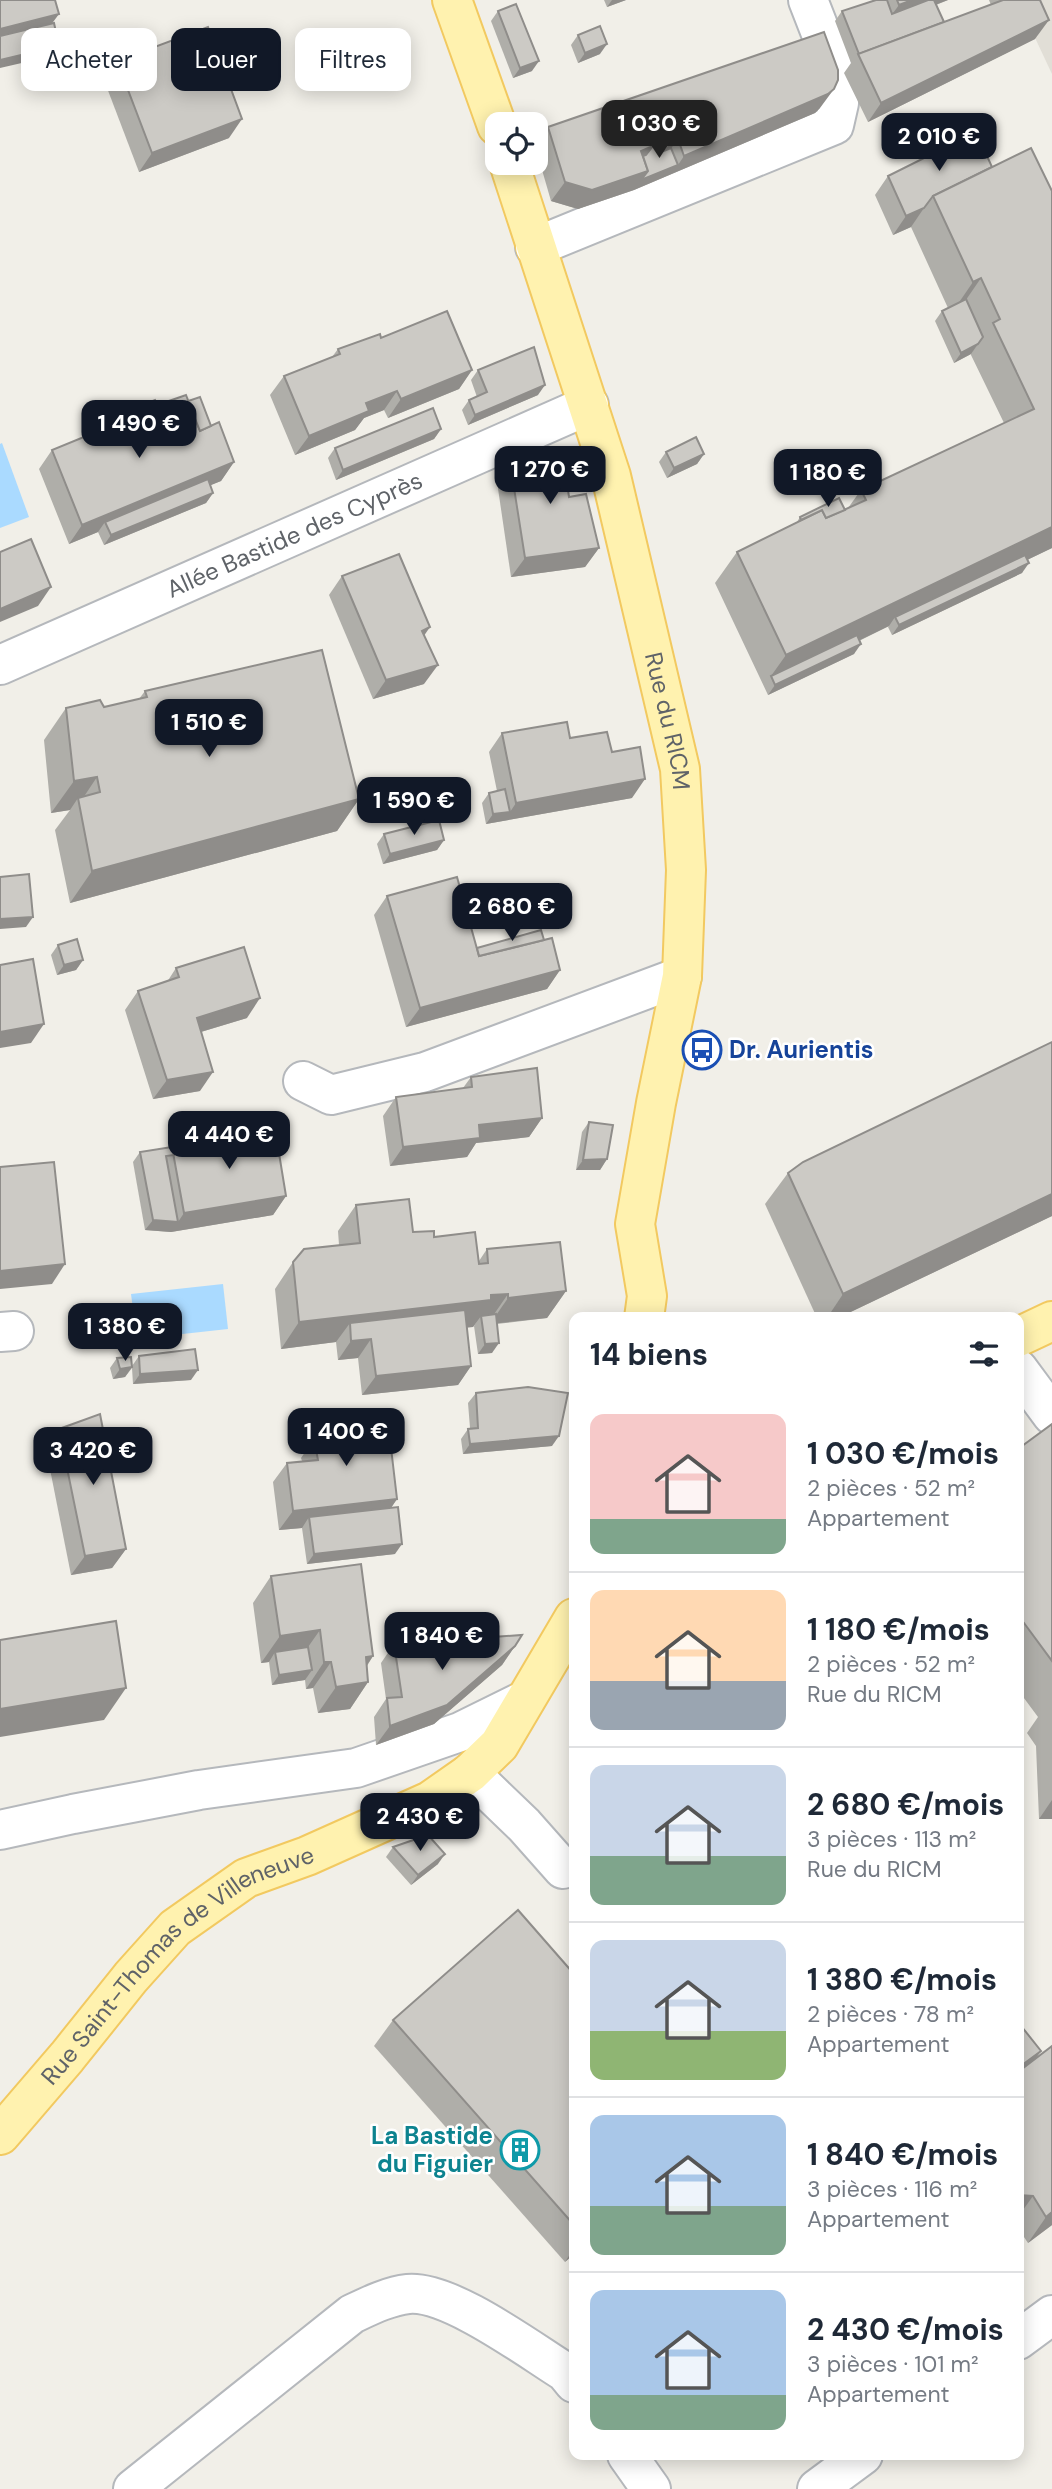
<!DOCTYPE html>
<html lang="fr">
<meta charset="utf-8">
<style>
body{margin:0;font-family:"DM Sans",sans-serif;background:#f6f6f7;color:#1f2937;height:100vh;display:flex;flex-direction:column;font-size:26px;white-space:nowrap}
*{box-sizing:border-box;margin:0}
p{font-size:23px;color:#747a83}
.icon{flex:none;width:38px;height:38px;fill:none;stroke:currentColor;stroke-width:2;stroke-linecap:round;stroke-linejoin:round}
.map{position:relative;flex:1;overflow:hidden}
.drawer{position:absolute;left:569px;top:1312px;width:455px;height:1148px;display:flex;flex-direction:column;background:#fff;border-radius:14px;box-shadow:0 4px 18px #0003}
.drawer>*{flex:none}
.top-card{position:absolute;left:21px;top:28px;width:443px;height:63px;display:flex;gap:14px}
.tools{position:absolute;left:485px;top:112px;display:grid;gap:14px}
.tools a{display:grid;place-items:center;width:63px;height:63px;border-radius:14px;background:#fff;box-shadow:0 4px 18px #0003;font-size:35px}
.price{position:absolute;translate:-50% -60px;padding:0 16px;border-radius:14px;background:#111827;color:#fff;font-size:23px;line-height:46px;filter:drop-shadow(0 2px 4px #0008)}
.price::after{content:'';position:absolute;left:50%;top:42px;width:21px;height:16px;margin-left:-10px;background:inherit;clip-path:polygon(0 0,100% 0,50% 100%)}
.price.current{background:#222;color:#fff}
ul{padding:0;list-style:none}
li{display:flex;align-items:center;gap:21px;height:175px;padding:0 21px}
li+li{border-top:2px solid #e0e1e3}
li span{display:grid;place-items:center;flex:none;width:196px;height:140px;border-radius:14px;color:#555}
li>.icon{margin-inline-start:auto}
span .icon{width:84px;height:84px;fill:#fffc;stroke-width:1}
li b{font-size:30px}
h2{display:flex;justify-content:space-between;align-items:center;height:84px;padding:0 21px;font-size:30px}
.tag{padding:0 24px;border-radius:14px;background:#fff;box-shadow:0 4px 18px #0003;font-size:24px;line-height:63px}
.tag.current{background:#111827;color:#fff}
.map>svg:first-child{display:block}
.education{fill:#e1ded6}
.water{fill:#aadaff}
.lines{fill:none;stroke-linecap:round;stroke-linejoin:round}
.minor-casing{stroke:#b5b8bc;stroke-width:42}
.major-casing{stroke:#f2c960;stroke-width:42}
.minor{stroke:#fff;stroke-width:38}
.major{stroke:#fff2af;stroke-width:38}
.wall{fill:#afaea9}
.shaded-wall{fill:#8f8d8a}
.building{fill:#cccac5;stroke:#8f8d8a;stroke-width:2}
.labels{text-anchor:middle;stroke-width:5;stroke-linejoin:round;paint-order:stroke}
.street-label{font-size:24px;fill:#5f6368;stroke:#fff}
.transit-label{font-size:24px;font-weight:bold;fill:#164399;stroke:#fff;text-anchor:start}
.culture-label{font-size:24px;font-weight:bold;fill:#0d838f;stroke:#fff;text-anchor:end}
</style>
<div class="map">
<svg width="1052" height="2489" viewBox="0 0 1052 2489">
<rect width="100%" height="100%" fill="#f1efe8"/>
<path class="education" d="M1041,0H1052V74L1021,8Z"/>
<g class="water">
<path d="M2,443L29,517L0,528V444Z"/>
<path d="M223,1284L228,1329L137,1339L131,1294Z"/>
</g>
<g class="lines">
<defs>
<g id="minor">
<path d="M535,247L834,125L839,103L831,59L808,0"/>
<path id="s1" d="M0,665L589,405"/>
<path d="M303,1081L331,1095L425,1072L682,976"/>
<path d="M0,1332L14,1331"/>
<path d="M1018,1369L1052,1415"/>
<path d="M470,1773L524,1825L563,1869"/>
<path d="M0,1830L73,1814L199,1790L356,1768L460,1732L525,1700"/>
<path d="M1018,2340L1052,2315"/>
<path d="M627,2455L651,2489"/>
<path d="M133,2489L352,2314C369,2306 389,2296 408,2294C449,2290 528,2349 565,2372L574,2383"/>
<path d="M817,2489L863,2455"/>
</g>
<g id="major">
<path d="M452,0L497,126"/>
<path id="s2" d="M509,163L611,476L680,769L686,870L682,976L656,1103L635,1224L647,1296L644,1318"/>
<path d="M1018,1337L1052,1321"/>
<path id="s3" d="M0,2135L67,2057L131,1977L175,1928L246,1878L307,1856L430,1801L470,1773L499,1745L574,1618"/>
</g>
</defs>
<use href="#minor" class="minor-casing"/>
<use href="#major" class="major-casing"/>
<use href="#minor" class="minor"/>
<use href="#major" class="major"/>
</g>
<g class="wall">
<path d="M604,0H626L607,7Z"/>
<path d="M876,0H948L936,5L944,22L991,5L989,0H1041L1040,1L1035,39L868,122L844,73L851,63L835,21L842,11Z"/>
<path d="M498,11L532,71L513,78L491,21Z"/>
<path d="M578,35L600,54L578,63L571,45Z"/>
<path d="M117,61L229,138L139,172L104,80Z"/>
<path d="M820,108L815,113L634,190L578,209L551,201L536,149V145L548,127Z"/>
<path d="M992,167L1052,191V548L1027,560L1022,573L892,635L888,627L889,626L859,641L854,654L768,695L715,583L737,552L797,522L800,517L848,508L861,490L1004,423L971,355V354L954,363L935,321L942,311L948,308L911,227L893,235L875,195L888,176Z"/>
<path d="M381,338L472,370L459,389L388,418L384,410L364,418L355,430L295,455L270,395L284,376L332,357L338,349Z"/>
<path d="M478,370L538,395L468,425L462,410L469,400L477,397L471,380Z"/>
<path d="M188,401L211,426L234,462L221,481L210,485L213,493L206,503L104,545L98,532L69,544L39,469L52,450L101,430L107,419L159,411L166,402Z"/>
<path d="M441,429L434,439L336,480L328,458L335,448Z"/>
<path d="M666,452L704,454L697,464L667,478L659,462Z"/>
<path d="M509,456L569,497L599,548L585,567L511,577L496,475Z"/>
<path d="M342,576L424,636V684L373,699L329,595Z"/>
<path d="M145,691L359,799L337,831L70,903L55,830L70,810L51,813L44,740L66,708L104,707L139,699Z"/>
<path d="M502,733L570,738L612,752L632,798L486,824L482,803L489,793L497,791L489,752Z"/>
<path d="M384,834L444,840L437,850L383,864L377,844Z"/>
<path d="M387,896L477,948L544,940L560,970L547,989L406,1027L374,915Z"/>
<path d="M58,945L83,960L76,970L57,975L51,955Z"/>
<path d="M176,968L247,1018L201,1032L200,1091L153,1099L125,1010L138,991L167,982Z"/>
<path d="M471,1077L542,1118L529,1137L476,1143L467,1157L390,1166L383,1116L396,1097L463,1088Z"/>
<path d="M589,1122L607,1159L600,1170H576L582,1132Z"/>
<path d="M275,1129L286,1196L273,1215L171,1232L145,1230L133,1162L140,1152Z"/>
<path d="M788,1173L1052,1216L838,1318H817L765,1204Z"/>
<path d="M356,1205L413,1232L434,1237L479,1261L487,1249L566,1291L547,1318L497,1324L492,1353L478,1354L474,1326L477,1321L473,1327H467L471,1366L458,1385L362,1395L358,1358L338,1360L336,1342L281,1349L275,1289L293,1262L339,1245L338,1231Z"/>
<path d="M139,1356L191,1380L133,1384L132,1368L125,1377L113,1379L110,1368L117,1358L132,1366Z"/>
<path d="M476,1393L552,1446L463,1454L461,1439L468,1429L470,1428L468,1403Z"/>
<path d="M326,1422L359,1425L397,1499L391,1508L395,1554L307,1564L302,1528L279,1530L273,1482L287,1463L302,1461L301,1458Z"/>
<path d="M1052,1424V1819H1039L1036,1746L1027,1733L1038,1717L1018,1690V1449Z"/>
<path d="M59,1429L126,1549L112,1568L71,1575L46,1449Z"/>
<path d="M271,1576L373,1656L367,1666L368,1682L350,1709L318,1713L313,1688L306,1689L305,1680L272,1685L269,1662L261,1663L253,1603Z"/>
<path d="M394,1644L515,1646L502,1665L434,1724L376,1745L374,1717L386,1699L381,1663Z"/>
<path d="M393,1847L438,1864L411,1885L386,1857Z"/>
<path d="M574,1974V2254L565,2262L374,2046L393,2020Z"/>
<path d="M1018,2022L1041,2051L1035,2059L1052,2225L1028,2243L1018,2228Z"/>
</g>
<g class="shaded-wall">
<path d="M612,0H626L607,7Z"/>
<path d="M912,0H948L885,24L899,5Z"/>
<path d="M59,14L45,33L0,44V29Z"/>
<path d="M1049,20L1035,39L868,122L881,103Z"/>
<path d="M607,44L600,54L578,63L585,53Z"/>
<path d="M59,46L52,56L0,68V60Z"/>
<path d="M539,61L532,71L513,78L520,68Z"/>
<path d="M834,89L820,108L815,113L634,190L578,209L551,201L565,182L648,171L678,165L684,156Z"/>
<path d="M242,119L229,138L139,172L152,153Z"/>
<path d="M666,131L653,150L637,166L643,146L649,137Z"/>
<path d="M678,139L664,158L657,161L671,142Z"/>
<path d="M924,208L911,227L893,235L906,216Z"/>
<path d="M981,278L959,310L951,314L973,282Z"/>
<path d="M978,344L971,354L954,363L961,353Z"/>
<path d="M472,370L459,389L388,418L401,399Z"/>
<path d="M545,385L538,395L468,425L475,415Z"/>
<path d="M397,391L384,410L364,418L355,430L295,455L309,436L366,403Z"/>
<path d="M441,429L434,439L336,480L343,470Z"/>
<path d="M704,454L697,464L667,478L674,468Z"/>
<path d="M234,462L221,481L107,528L105,522L98,532L69,544L82,525Z"/>
<path d="M213,493L206,503L104,545L111,535Z"/>
<path d="M1052,527V548L898,622L895,617L889,626L773,682L771,676L786,655Z"/>
<path d="M599,548L585,567L511,577L525,558Z"/>
<path d="M1029,563L1022,573L892,635L899,625Z"/>
<path d="M51,587L38,606L0,622V609Z"/>
<path d="M430,627L417,646L422,631Z"/>
<path d="M861,644L854,654L768,695L775,685Z"/>
<path d="M438,665L424,684L373,699L386,680Z"/>
<path d="M97,777L79,804L78,798L70,810L51,813L74,781Z"/>
<path d="M645,779L632,798L486,824L493,814L510,812L516,803Z"/>
<path d="M359,799L337,831L70,903L92,871Z"/>
<path d="M444,840L437,850L383,864L390,854Z"/>
<path d="M33,917L26,927L0,929V919Z"/>
<path d="M83,960L76,970L57,975L64,965Z"/>
<path d="M560,970L547,989L406,1027L420,1008Z"/>
<path d="M260,998L247,1018L184,1037L197,1018Z"/>
<path d="M44,1024L31,1043L0,1048V1032Z"/>
<path d="M213,1072L200,1091L153,1099L167,1080Z"/>
<path d="M542,1118L529,1137L476,1143L467,1157L390,1166L403,1147L479,1125Z"/>
<path d="M607,1159L600,1170H576L583,1160Z"/>
<path d="M1052,1194V1216L838,1318H827L843,1294Z"/>
<path d="M286,1196L273,1215L171,1232L145,1230L153,1220L178,1222L184,1213Z"/>
<path d="M65,1264L52,1284L0,1289V1271Z"/>
<path d="M566,1291L547,1318L490,1324L508,1298Z"/>
<path d="M508,1294L490,1320L481,1316L473,1327L351,1341L350,1323L336,1342L281,1349L299,1322L491,1295Z"/>
<path d="M371,1339L358,1358L338,1360L351,1341Z"/>
<path d="M499,1343L492,1353L478,1354L485,1344Z"/>
<path d="M471,1366L458,1385L362,1395L376,1376Z"/>
<path d="M132,1367L125,1377L113,1379L120,1369Z"/>
<path d="M198,1370L191,1380L133,1384L140,1374Z"/>
<path d="M559,1436L552,1446L463,1454L470,1444Z"/>
<path d="M397,1499L384,1518L309,1517L302,1528L279,1530L293,1511Z"/>
<path d="M402,1544L395,1554L307,1564L314,1554Z"/>
<path d="M126,1549L112,1568L71,1575L85,1556Z"/>
<path d="M320,1630L301,1657L275,1652L269,1662L261,1663L280,1636Z"/>
<path d="M515,1646L502,1665L434,1724L376,1745L390,1726Z"/>
<path d="M373,1656L355,1683L366,1657Z"/>
<path d="M324,1662H331L313,1688L306,1689Z"/>
<path d="M312,1670L305,1680L272,1685L279,1675Z"/>
<path d="M368,1682L350,1709L318,1713L336,1687Z"/>
<path d="M126,1688L104,1720L0,1737V1709Z"/>
<path d="M1052,1800V1819H1039Z"/>
<path d="M445,1854L438,1864L411,1885L418,1875Z"/>
<path d="M1041,2051L1018,2083V2068Z"/>
<path d="M1018,2195L1033,2196L1018,2217Z"/>
<path d="M1052,2212V2225L1028,2243L1046,2217Z"/>
<path d="M574,2248V2254L565,2262Z"/>
</g>
<g class="building">
<path d="M0,0H55L59,14L0,29Z"/>
<path d="M876,0H887L892,14L928,0H934L944,22L859,54L842,11Z"/>
<path d="M897,0H912L899,5Z"/>
<path d="M1003,0H1040L1049,20L881,103L858,54Z"/>
<path d="M516,4L539,61L520,68L498,11Z"/>
<path d="M54,23L59,46L0,60V36Z"/>
<path d="M600,26L607,44L585,53L578,35Z"/>
<path d="M208,27L242,119L152,153L117,61Z"/>
<path d="M824,32L838,70V80L834,89L828,94L684,156L678,139L671,142L666,131L649,137L653,146L641,151L648,171L592,190L565,182L548,127Z"/>
<path d="M976,132L992,167L933,196L924,208L906,216L888,176Z"/>
<path d="M660,140L664,151L671,148L678,165L641,180L648,171L643,156L646,155L653,146L651,143Z"/>
<path d="M1031,148L1052,191V527L786,655L737,552L822,510L826,518L866,500L861,490L1034,409L993,323L1000,319L981,278L973,282L933,196Z"/>
<path d="M966,299L983,337L978,344L961,353L942,311Z"/>
<path d="M447,311L472,370L401,399L397,391L366,403L369,411L309,436L284,376L340,354L338,349L380,334L381,338Z"/>
<path d="M534,347L545,385L475,415L469,400L487,392L478,370Z"/>
<path d="M186,395L200,431L219,422L234,462L82,525L52,450L118,423L121,427L167,408L166,402Z"/>
<path d="M200,397L211,426L200,431L188,401Z"/>
<path d="M155,400L159,411L121,427L118,423L111,426L107,419Z"/>
<path d="M433,408L441,429L343,470L335,448Z"/>
<path d="M696,437L704,454L674,468L666,452Z"/>
<path d="M562,448L569,497L586,494L599,548L525,558L509,456Z"/>
<path d="M208,479L213,493L111,535L105,522Z"/>
<path d="M839,498L845,510L826,518L822,510L801,520L800,517Z"/>
<path d="M31,539L51,587L0,609V552Z"/>
<path d="M399,554L430,627L422,631L438,665L386,680L342,576Z"/>
<path d="M1025,555L1029,563L899,625L895,617Z"/>
<path d="M857,635L861,644L775,685L771,676Z"/>
<path d="M322,650L359,799L92,871L78,798L100,792L97,777L74,781L66,708L100,700L104,707L147,697L145,691Z"/>
<path d="M567,722L570,738L607,732L612,752L640,747L645,779L516,803L502,733Z"/>
<path d="M505,789L510,812L493,814L489,793Z"/>
<path d="M439,820L444,840L390,854L384,834Z"/>
<path d="M29,874L33,917L0,919V877Z"/>
<path d="M457,877L479,956L552,938L560,970L420,1008L387,896Z"/>
<path d="M541,930L544,940L479,956L477,948Z"/>
<path d="M77,939L83,960L64,965L58,945Z"/>
<path d="M244,947L260,998L197,1018L213,1072L167,1080L138,991L179,977L176,968Z"/>
<path d="M33,959L44,1024L0,1032V965Z"/>
<path d="M1052,1042V1194L843,1294L788,1173L803,1162Z"/>
<path d="M537,1068L542,1118L479,1125L480,1138L403,1147L396,1097L472,1087L471,1077Z"/>
<path d="M589,1122L613,1125L607,1159L583,1160Z"/>
<path d="M275,1129L286,1196L184,1213L172,1147Z"/>
<path d="M191,1144L172,1147L174,1155L166,1156L178,1222L153,1220L140,1152Z"/>
<path d="M54,1162L65,1264L0,1271V1167Z"/>
<path d="M409,1199L413,1232L434,1231V1237L475,1232L479,1264L488,1263L487,1249L560,1242L566,1291L508,1298V1294L491,1295V1300L299,1322L293,1262L304,1249L360,1243L356,1205Z"/>
<path d="M465,1310L471,1366L376,1376L371,1339L351,1341L350,1323Z"/>
<path d="M496,1314L499,1343L485,1344L481,1316Z"/>
<path d="M195,1349L198,1370L140,1374L139,1356Z"/>
<path d="M131,1357L132,1367L120,1369L117,1358Z"/>
<path d="M528,1387L568,1393L559,1436L470,1444L468,1429L478,1428L476,1393Z"/>
<path d="M100,1414L126,1549L85,1556L59,1429Z"/>
<path d="M359,1418V1425L388,1422L397,1499L293,1511L287,1463L318,1460L314,1439L326,1438V1422Z"/>
<path d="M1052,1424V1661L1024,1623L1018,1627V1449Z"/>
<path d="M398,1507L402,1544L314,1554L309,1517Z"/>
<path d="M361,1564L373,1656L366,1657L368,1682L336,1687L331,1662H324L320,1630L280,1636L271,1576Z"/>
<path d="M116,1621L126,1688L0,1709V1640Z"/>
<path d="M522,1635L515,1646L447,1705L390,1726L387,1698L402,1697L394,1644Z"/>
<path d="M308,1647L312,1670L279,1675L275,1652Z"/>
<path d="M428,1835L445,1854L418,1875L393,1847Z"/>
<path d="M518,1910L574,1974V2225L393,2020Z"/>
<path d="M1018,2022L1041,2051L1018,2068Z"/>
<path d="M1052,2046V2212L1046,2217L1033,2196L1018,2195V2072Z"/>
</g>
<defs>
<symbol id="bus-ring" viewBox="-11 -11 22 22"><circle r="9.5" fill="#fff" stroke="#1a4fb4" stroke-width="1.5"/><path d="M-5-6H5V4H4V6H2V4H-2V6H-4V4H-5ZM-3.5-4V0h7V-4ZM-3.5 1.2v1.5H-2V1.2ZM2 1.2v1.5H3.5V1.2Z" fill="#1a4fb4"/></symbol>
<symbol id="building-ring" viewBox="-11 -11 22 22"><circle r="9.5" fill="#fff" stroke="#0f9aa8" stroke-width="1.5"/><path d="M-4-6H4V6H1V3H-1V6H-4ZM-2.5-4.3h1.7v1.8h-1.7ZM.8-4.3h1.7v1.8H.8ZM-2.5-1h1.7V.8h-1.7ZM.8-1h1.7V.8H.8Z" fill="#0f9aa8"/></symbol>
</defs>
<g fill-rule="evenodd">
<use href="#bus-ring" x="680" y="1028" width="44" height="44"/>
<use href="#building-ring" x="498" y="2128" width="44" height="44"/>
</g>
<g class="labels">
<g class="street-label">
<text dy="8" stroke="none"><textPath href="#s1" startOffset="322">Allée Bastide des Cyprès</textPath></text>
<text dy="8" stroke="none"><textPath href="#s2" startOffset="581">Rue du RICM</textPath></text>
<text dy="8" stroke="none"><textPath href="#s3" startOffset="250">Rue Saint-Thomas de Villeneuve</textPath></text>
</g>
<g class="transit-label">
<text x="729" y="1058">Dr. Aurientis</text>
</g>
<g class="culture-label">
<text x="493" y="2144">La Bastide<tspan x="493" dy="28">du Figuier</tspan></text>
</g>
</g>
</svg>
<div class="tools">
<a><svg class="icon" aria-label="locate" viewBox="0 0 24 24"><circle cx="12" cy="12" r="6"/><path d="M12 2v4M12 18v4M2 12h4M18 12h4"/></svg></a>
</div>
<b class="price current" style="left:659px;top:160px">1 030 €</b>
<b class="price" style="left:939px;top:173px">2 010 €</b>
<b class="price" style="left:139px;top:460px">1 490 €</b>
<b class="price" style="left:550px;top:506px">1 270 €</b>
<b class="price" style="left:828px;top:509px">1 180 €</b>
<b class="price" style="left:209px;top:759px">1 510 €</b>
<b class="price" style="left:414px;top:837px">1 590 €</b>
<b class="price" style="left:512px;top:943px">2 680 €</b>
<b class="price" style="left:229px;top:1171px">4 440 €</b>
<b class="price" style="left:125px;top:1363px">1 380 €</b>
<b class="price" style="left:346px;top:1468px">1 400 €</b>
<b class="price" style="left:93px;top:1487px">3 420 €</b>
<b class="price" style="left:442px;top:1672px">1 840 €</b>
<b class="price" style="left:420px;top:1853px">2 430 €</b>
<div class="top-card">
<a class="tag">Acheter</a>
<a class="tag current">Louer</a>
<a class="tag">Filtres</a>
</div>
<section class="drawer">
<h2>14 biens<svg class="icon" aria-label="filters" viewBox="0 0 24 24"><path d="M4 7h16M4 17h16"/><circle cx="9" cy="7" r="2"/><circle cx="15" cy="17" r="2"/></svg></h2>
<ul>
<li><span style="background:linear-gradient(#f6c9c9 75%,#7fa58c 0)"><svg class="icon" aria-label="home" viewBox="0 0 24 24"><path d="M3 11l9-7 9 7M6 9v11h12V9"/></svg></span><div><b>1 030 €/mois</b><p>2 pièces · 52 m²</p><p>Appartement</p></div></li>
<li><span style="background:linear-gradient(#ffd9b3 65%,#9aa5b1 0)"><svg class="icon" aria-label="home" viewBox="0 0 24 24"><path d="M3 11l9-7 9 7M6 9v11h12V9"/></svg></span><div><b>1 180 €/mois</b><p>2 pièces · 52 m²</p><p>Rue du RICM</p></div></li>
<li><span style="background:linear-gradient(#c9d6e8 65%,#7fa58c 0)"><svg class="icon" aria-label="home" viewBox="0 0 24 24"><path d="M3 11l9-7 9 7M6 9v11h12V9"/></svg></span><div><b>2 680 €/mois</b><p>3 pièces · 113 m²</p><p>Rue du RICM</p></div></li>
<li><span style="background:linear-gradient(#c9d6e8 65%,#8fb573 0)"><svg class="icon" aria-label="home" viewBox="0 0 24 24"><path d="M3 11l9-7 9 7M6 9v11h12V9"/></svg></span><div><b>1 380 €/mois</b><p>2 pièces · 78 m²</p><p>Appartement</p></div></li>
<li><span style="background:linear-gradient(#a9c7e8 65%,#7fa58c 0)"><svg class="icon" aria-label="home" viewBox="0 0 24 24"><path d="M3 11l9-7 9 7M6 9v11h12V9"/></svg></span><div><b>1 840 €/mois</b><p>3 pièces · 116 m²</p><p>Appartement</p></div></li>
<li><span style="background:linear-gradient(#a9c7e8 75%,#7fa58c 0)"><svg class="icon" aria-label="home" viewBox="0 0 24 24"><path d="M3 11l9-7 9 7M6 9v11h12V9"/></svg></span><div><b>2 430 €/mois</b><p>3 pièces · 101 m²</p><p>Appartement</p></div></li>
</ul>
</section>
</div>
